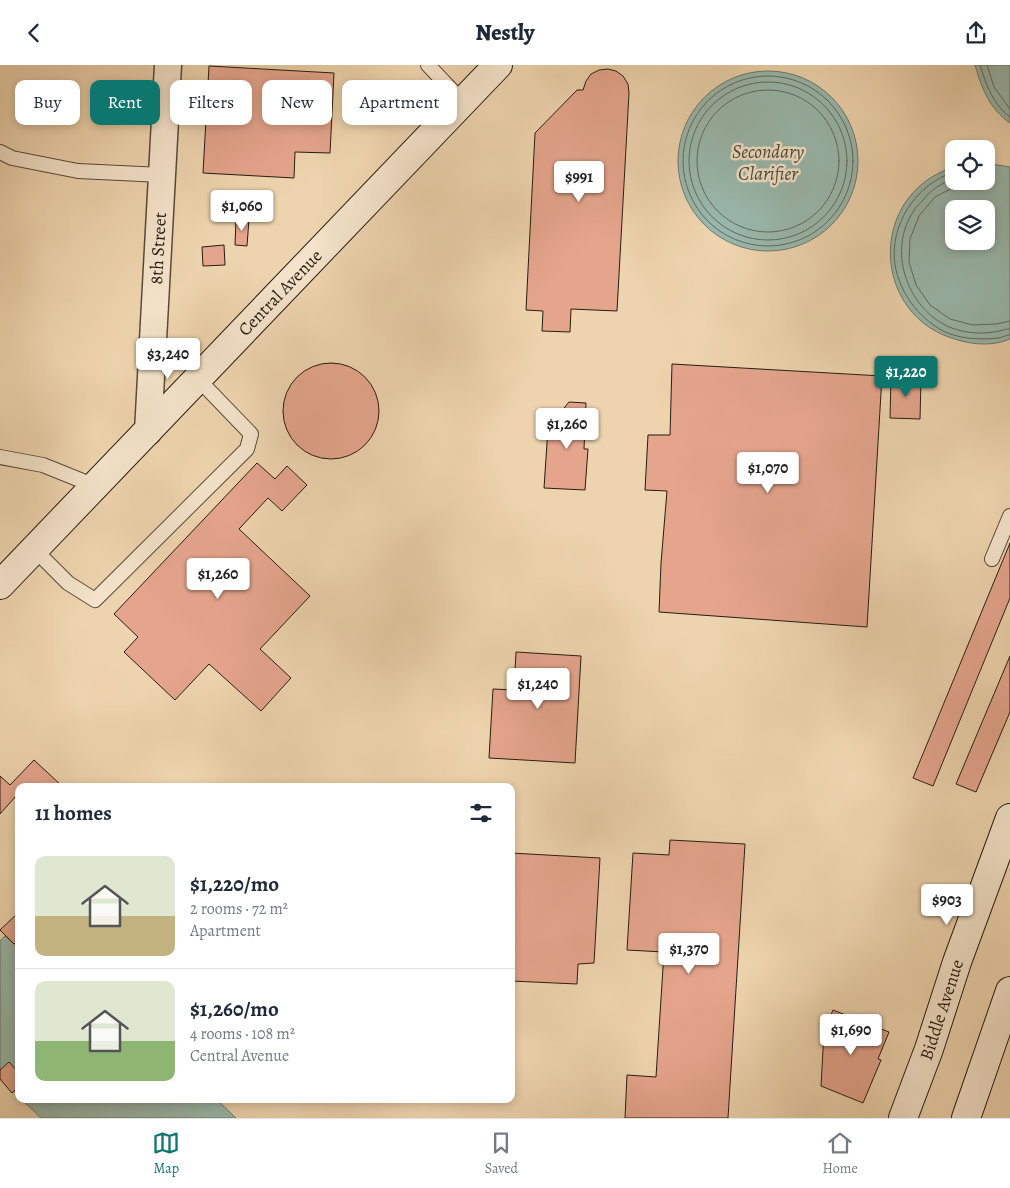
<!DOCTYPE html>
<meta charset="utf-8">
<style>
body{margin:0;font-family:Alegreya,serif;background:#f6f6f7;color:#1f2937;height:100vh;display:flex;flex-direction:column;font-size:19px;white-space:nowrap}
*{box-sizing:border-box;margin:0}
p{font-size:16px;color:#747a83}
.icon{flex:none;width:28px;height:28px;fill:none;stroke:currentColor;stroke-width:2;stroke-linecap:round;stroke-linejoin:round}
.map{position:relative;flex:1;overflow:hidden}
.sheet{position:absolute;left:15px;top:718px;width:500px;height:320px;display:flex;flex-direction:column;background:#fff;border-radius:10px;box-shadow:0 2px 8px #0003}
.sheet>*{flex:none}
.top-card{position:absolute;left:15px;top:15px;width:500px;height:45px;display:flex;gap:10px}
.fabs{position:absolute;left:945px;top:75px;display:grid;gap:10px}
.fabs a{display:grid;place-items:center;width:50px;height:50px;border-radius:10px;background:#fff;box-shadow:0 2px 8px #0003;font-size:25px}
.price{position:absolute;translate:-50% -42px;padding:0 11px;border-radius:5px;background:#fff;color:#222;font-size:16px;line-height:32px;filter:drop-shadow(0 1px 2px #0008)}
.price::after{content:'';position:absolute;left:50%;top:30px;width:15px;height:11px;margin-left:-8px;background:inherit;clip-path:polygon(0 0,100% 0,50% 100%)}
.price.active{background:#0f766e;color:#fff}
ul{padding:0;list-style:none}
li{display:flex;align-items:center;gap:15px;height:125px;padding:0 20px}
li+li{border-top:1px solid #e0e1e3}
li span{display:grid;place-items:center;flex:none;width:140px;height:100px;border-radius:10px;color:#555}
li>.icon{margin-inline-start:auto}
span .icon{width:60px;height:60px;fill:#fffc;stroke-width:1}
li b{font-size:21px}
h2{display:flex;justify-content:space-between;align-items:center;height:60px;padding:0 20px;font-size:21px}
.tag{padding:0 18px;border-radius:10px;background:#fff;box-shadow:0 2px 8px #0003;font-size:18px;line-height:45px}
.tag.active{background:#0f766e;color:#fff}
header{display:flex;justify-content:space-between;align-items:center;height:65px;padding:0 20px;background:#fff;font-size:22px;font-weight:800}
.menu{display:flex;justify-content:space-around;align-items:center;height:70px;border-top:1px solid #e0e1e3;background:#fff;font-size:14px;color:#747a83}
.menu a{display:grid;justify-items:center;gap:2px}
.menu .active{color:#0f766e}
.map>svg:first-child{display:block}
.water{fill:#99b8ac;stroke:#6b7a6e;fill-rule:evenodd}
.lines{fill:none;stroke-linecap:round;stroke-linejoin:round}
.shore{stroke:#5f6a5f;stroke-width:1}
.building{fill:#e5a58d;stroke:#251d12}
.lane-casing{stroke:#574b39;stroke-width:16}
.street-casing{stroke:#574b39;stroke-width:29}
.secondary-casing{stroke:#251d12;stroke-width:30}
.lane{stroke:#f4e3ca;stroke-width:14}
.street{stroke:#f4e3ca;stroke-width:26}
.secondary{stroke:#f4e3ca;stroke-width:28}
.labels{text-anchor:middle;stroke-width:5;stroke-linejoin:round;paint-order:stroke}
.street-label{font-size:18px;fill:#251d12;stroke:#f4e3ca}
.water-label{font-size:19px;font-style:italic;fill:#484c40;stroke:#f4e3ca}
</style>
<header><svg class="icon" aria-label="back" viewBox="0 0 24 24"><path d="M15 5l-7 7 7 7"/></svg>Nestly<svg class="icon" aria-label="share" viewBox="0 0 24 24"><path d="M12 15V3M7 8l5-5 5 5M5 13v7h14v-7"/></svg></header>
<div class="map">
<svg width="1010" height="1053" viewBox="0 0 1010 1053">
<rect width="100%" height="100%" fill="#eed4ae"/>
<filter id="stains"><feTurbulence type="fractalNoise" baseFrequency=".004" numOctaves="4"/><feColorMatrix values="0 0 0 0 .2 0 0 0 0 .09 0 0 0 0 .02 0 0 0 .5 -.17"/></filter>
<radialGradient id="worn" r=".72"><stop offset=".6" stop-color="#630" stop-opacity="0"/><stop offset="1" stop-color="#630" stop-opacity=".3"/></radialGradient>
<g class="water">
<path d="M975,0H1010V58C989,43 982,24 975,0Z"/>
<circle cx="768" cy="96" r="90"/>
<path d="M986,98L1010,102V274C994,281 974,280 958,275C870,252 867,129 954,102V116H986ZM954,144H986V176H954Z"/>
<path d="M5,871L16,881L19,878V1031L0,1013V876Z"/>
<path d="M21,1034H216L236,1053H41Z"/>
</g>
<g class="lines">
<g class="shore">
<path d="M980,0C986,19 993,40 1010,52"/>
<path d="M987,0L994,22L1010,44"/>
<circle cx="768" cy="96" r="85"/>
<circle cx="768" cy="96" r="79"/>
<circle cx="768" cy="96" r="71"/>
<path d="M954,107C916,119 889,160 895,200C900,228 918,252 943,266C959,274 981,275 999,273C1003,272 1006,270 1010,270"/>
<path d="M954,114C941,118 931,125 923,135C920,139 915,142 913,147C888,185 906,241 947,261C961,268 983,270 999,266C1003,265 1006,264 1010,264"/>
<path d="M966,116L935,132L919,151L910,174L909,197L916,220L930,240L950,254L973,260L997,259L1010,256"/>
</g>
</g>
<g class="building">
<path d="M209,1L334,8L330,88L295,87L294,113L203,108Z"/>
<path d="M608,4L616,6L623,11L628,19L629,28L617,246L571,244L570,267L542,266L543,246L526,245L535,68L577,25H583L586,16L591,9L599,5Z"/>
<path d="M236,153L249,154L247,181L235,180Z"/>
<path d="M224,180L225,200L203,201L202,182Z"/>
<circle cx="331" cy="346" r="48"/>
<path d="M672,299L882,311L867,562L659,547L661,498L667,426L645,425L648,370H670Z"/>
<path d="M891,313L921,314L920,354L890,353Z"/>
<path d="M569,337L586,338L584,384H588L585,425L544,423L548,363Z"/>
<path d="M257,398L275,414L287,401L307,420L282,446L268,433L239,464L310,531L260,584L291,613L261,646L209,599L175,635L124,587L138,572L114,549Z"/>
<path d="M1010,478V533L933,721L913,713Z"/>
<path d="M516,587L581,591L575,698L489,693L493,624L514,625Z"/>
<path d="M1010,591V647L976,727L956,719Z"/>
<path d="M34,695L62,721H19V734L16,731L0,749V711L10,720Z"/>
<path d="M670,775L745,779L728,1053H625L627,1010L656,1012L664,887L627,885L633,788L669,790Z"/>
<path d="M511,788L600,793L594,898L578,899L577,919L511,916Z"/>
<path d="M18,848L19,874L14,879L0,865Z"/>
<path d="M833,945L889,967L878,994L881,995L863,1038L821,1021L824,967Z"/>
<path d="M9,997L19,1008V1022L12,1028L0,1014V1005Z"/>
</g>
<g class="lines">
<defs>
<g id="lane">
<path d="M428,0L463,37"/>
<path d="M0,87L12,93L78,106L162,110"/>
<path d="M0,392L43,400L95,421"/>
<path d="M34,484L68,518L95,535L247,384L251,369L198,314"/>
<path d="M992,494L1010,451"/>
</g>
<g id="street">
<path id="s1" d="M148,367L168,0"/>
</g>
<g id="secondary">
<path id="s2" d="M0,520L498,0"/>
<path id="s3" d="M903,1053L929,984L957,897L1010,753"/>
<path d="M966,1053L1010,926"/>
</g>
</defs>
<use href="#lane" class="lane-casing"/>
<use href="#street" class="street-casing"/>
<use href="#secondary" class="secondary-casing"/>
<use href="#lane" class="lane"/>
<use href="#street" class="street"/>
<use href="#secondary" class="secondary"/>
</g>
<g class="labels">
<g class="street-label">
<text dy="6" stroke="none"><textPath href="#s1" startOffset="184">8th Street</textPath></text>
<text dy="6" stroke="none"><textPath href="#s2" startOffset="405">Central Avenue</textPath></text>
<text dy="6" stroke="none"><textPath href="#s3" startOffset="115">Biddle Avenue</textPath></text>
</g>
<g class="water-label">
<text x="768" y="93">Secondary<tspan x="768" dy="22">Clarifier</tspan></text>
</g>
</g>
<rect width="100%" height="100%" filter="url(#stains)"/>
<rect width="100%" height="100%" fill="url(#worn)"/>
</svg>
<div class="fabs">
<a><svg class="icon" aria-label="locate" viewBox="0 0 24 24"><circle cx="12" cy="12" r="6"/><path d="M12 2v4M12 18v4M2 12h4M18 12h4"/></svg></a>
<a><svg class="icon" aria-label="layers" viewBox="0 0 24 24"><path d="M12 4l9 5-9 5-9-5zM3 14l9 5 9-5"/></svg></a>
</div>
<b class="price" style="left:579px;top:138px">$991</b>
<b class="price" style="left:242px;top:167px">$1,060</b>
<b class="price" style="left:168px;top:315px">$3,240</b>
<b class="price active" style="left:906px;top:333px">$1,220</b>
<b class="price" style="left:567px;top:385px">$1,260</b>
<b class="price" style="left:768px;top:429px">$1,070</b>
<b class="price" style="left:218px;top:535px">$1,260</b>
<b class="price" style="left:538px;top:645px">$1,240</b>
<b class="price" style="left:947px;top:861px">$903</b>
<b class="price" style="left:689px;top:910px">$1,370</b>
<b class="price" style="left:851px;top:991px">$1,690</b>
<div class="top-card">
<a class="tag">Buy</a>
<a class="tag active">Rent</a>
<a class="tag">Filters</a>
<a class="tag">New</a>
<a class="tag">Apartment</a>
</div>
<section class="sheet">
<h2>11 homes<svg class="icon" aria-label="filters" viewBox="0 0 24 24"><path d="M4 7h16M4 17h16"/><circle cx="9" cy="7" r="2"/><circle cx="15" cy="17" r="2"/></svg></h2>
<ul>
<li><span style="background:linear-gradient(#dfe7d0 60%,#c2b280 0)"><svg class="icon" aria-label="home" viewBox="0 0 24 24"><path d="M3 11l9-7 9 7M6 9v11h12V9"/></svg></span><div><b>$1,220/mo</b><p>2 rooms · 72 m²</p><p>Apartment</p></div></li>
<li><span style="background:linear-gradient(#dfe7d0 60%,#8fb573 0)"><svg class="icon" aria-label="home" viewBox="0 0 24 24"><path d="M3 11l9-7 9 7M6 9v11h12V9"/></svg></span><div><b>$1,260/mo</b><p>4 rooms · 108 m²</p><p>Central Avenue</p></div></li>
</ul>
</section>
</div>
<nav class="menu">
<a class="active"><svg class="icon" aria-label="map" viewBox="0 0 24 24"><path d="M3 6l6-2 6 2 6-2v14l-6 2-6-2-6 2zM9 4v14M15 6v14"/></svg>Map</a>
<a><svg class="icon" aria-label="saved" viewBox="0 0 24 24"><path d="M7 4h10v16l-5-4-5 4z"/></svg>Saved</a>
<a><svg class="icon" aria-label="home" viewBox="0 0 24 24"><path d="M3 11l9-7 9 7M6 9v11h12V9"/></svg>Home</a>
</nav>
